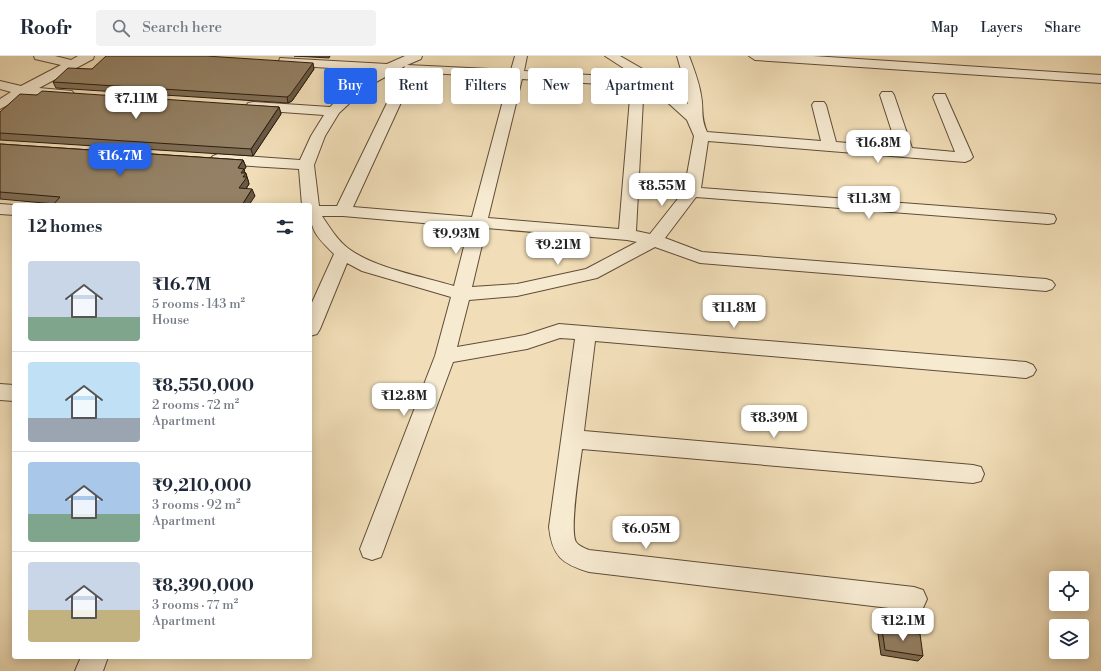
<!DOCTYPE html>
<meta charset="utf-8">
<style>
body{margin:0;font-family:"Libre Bodoni",serif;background:#f2f2f3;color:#1f2937;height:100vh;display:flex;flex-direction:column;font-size:15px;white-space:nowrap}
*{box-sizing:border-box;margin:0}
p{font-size:13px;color:#747a83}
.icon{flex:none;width:22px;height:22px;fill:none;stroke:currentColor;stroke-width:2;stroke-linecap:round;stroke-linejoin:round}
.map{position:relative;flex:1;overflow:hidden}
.sheet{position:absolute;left:12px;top:147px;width:300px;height:456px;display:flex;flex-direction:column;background:#fff;border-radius:4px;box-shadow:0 2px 10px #0003}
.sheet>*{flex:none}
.top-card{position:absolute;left:324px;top:12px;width:380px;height:36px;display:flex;gap:8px}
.tools{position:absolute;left:1049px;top:515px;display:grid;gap:8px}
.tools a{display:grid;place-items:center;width:40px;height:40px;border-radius:4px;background:#fff;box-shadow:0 2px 10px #0003;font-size:20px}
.price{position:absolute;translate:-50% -34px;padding:0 9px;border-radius:8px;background:#fff;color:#222;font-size:13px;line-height:26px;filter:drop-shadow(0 1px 2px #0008)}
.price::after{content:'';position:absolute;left:50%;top:24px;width:12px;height:9px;margin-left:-6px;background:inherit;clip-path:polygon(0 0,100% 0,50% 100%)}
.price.active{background:#2563eb;color:#fff}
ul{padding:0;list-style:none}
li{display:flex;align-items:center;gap:12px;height:100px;padding:0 16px}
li+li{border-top:1px solid #e0e1e3}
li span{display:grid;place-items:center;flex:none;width:112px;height:80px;border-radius:4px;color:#555}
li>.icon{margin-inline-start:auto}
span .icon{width:48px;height:48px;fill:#fffc;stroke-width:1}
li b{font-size:17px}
h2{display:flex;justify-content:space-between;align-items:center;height:48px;padding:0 16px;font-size:17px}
.pill{padding:0 14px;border-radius:4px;background:#fff;box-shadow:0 2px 10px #0003;font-size:14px;line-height:36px}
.pill.active{background:#2563eb;color:#fff}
header{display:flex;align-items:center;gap:24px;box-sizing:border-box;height:56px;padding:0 20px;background:#fff;border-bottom:1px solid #e0e1e3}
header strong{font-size:19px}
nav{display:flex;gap:22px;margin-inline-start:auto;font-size:14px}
.search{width:280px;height:36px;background:#f2f2f3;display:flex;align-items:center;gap:10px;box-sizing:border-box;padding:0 14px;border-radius:4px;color:#747a83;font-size:15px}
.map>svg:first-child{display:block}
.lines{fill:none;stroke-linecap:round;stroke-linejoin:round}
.minor-casing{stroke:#604d37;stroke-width:2}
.minor{fill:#f6ead1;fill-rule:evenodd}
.wall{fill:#7f6f57;stroke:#2f1d0c}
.shaded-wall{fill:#685a47;stroke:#2f1d0c}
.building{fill:#948165;stroke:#2f1d0c}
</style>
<header>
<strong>Roofr</strong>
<div class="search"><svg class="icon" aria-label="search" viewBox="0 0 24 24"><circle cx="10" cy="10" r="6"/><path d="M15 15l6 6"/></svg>Search here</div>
<nav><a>Map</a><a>Layers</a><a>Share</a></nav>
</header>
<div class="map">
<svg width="1101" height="615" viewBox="0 0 1101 615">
<rect width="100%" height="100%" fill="#f1deb8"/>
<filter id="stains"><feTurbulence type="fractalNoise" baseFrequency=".005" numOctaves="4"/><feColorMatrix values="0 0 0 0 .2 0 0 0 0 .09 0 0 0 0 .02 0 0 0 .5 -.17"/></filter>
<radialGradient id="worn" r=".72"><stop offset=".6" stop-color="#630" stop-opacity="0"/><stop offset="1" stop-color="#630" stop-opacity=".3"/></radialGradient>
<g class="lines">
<defs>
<g id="minor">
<path d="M34,0H55L71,4L78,0H94L93,3L39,32L72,35L74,38L72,41L26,39L0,53V43L11,36L0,33V25L21,30L61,9L35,3Z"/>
<path d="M405,0H422L421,3L407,9L511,14L515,0H527L524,15L639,22L605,0H620L660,23L688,48L686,31L677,0H689C694,13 699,26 701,39C704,55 700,60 707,76L821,85L812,49L814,46H824L826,49L836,86L897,91L880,39L882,36H892L894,39L912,92L955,96L933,41L935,38H945L973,101L970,104L965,106L708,85L701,132L1048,158L1054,159L1056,163L1054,167L1048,168L696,141L665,182L702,196L1046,223L1052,225L1055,229L1052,233L1046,235L700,207L655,191L597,222L517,240L469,244L457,291L525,279L559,268L1026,306L1033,309L1036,314L1033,319L1026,322L595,285L584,375L973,409L981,411L984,418L981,425L973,427L582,393C580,409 569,474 576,486C579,490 584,492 589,494L914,531L923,534L927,543L923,552L914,555L589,516C562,508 552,500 549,471L575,283L560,282L527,293L453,306L381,501L372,504L363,501L360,493L435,300L451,241L362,215L347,207L320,273L317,278L310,280V251L334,198C316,180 310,175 310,149H302L299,113L218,108L213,106L210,103L213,100L218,98L300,104L311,80L324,59L253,54L248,53L246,50L248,47L253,46L330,51L357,25L375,15L285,9L280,8L279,5L280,2L387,8ZM405,10L337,150H319L314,109L325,80L339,57L367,31ZM415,16L509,22L472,161L353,151ZM522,23L631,30L619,173L488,162ZM644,25L687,64L694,80L684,135L650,178L636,175ZM322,160H343L469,171L454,230C421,220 377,213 349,193C338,185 330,172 322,160ZM486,172L627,184L637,186L586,213L517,228L472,231Z"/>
<path d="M749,0H813L1101,19V27L755,4Z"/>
<path d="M0,148L14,149V159L0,158Z"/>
<path d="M0,328L14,329V345L0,344Z"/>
<path d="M81,601H108L103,615H75Z"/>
</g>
</defs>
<use href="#minor" class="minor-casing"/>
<use href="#minor" class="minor"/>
</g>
<g class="wall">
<path d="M294,0H330L329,2Z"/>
<path d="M92,13H314L292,45L288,47L56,32L53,26Z"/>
<path d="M37,39L279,51L281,58L253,100L0,84V56Z"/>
<path d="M0,88L243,104L246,111L244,114L248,124L249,128L246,133L255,140L55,148L0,143Z"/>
<path d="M882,573L923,600L918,605L881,599L878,578Z"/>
</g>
<g class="shaded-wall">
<path d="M313,7L314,13L292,45L288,47L287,41Z"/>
<path d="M279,51L281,58L253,100L251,93Z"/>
<path d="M243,104L246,111L244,114L245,118L246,117L249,128L242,139L239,132L238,112Z"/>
<path d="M252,133L255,140L249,149H242Z"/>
</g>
<g class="building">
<path d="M106,0H206L313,7L290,39L287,41L53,26L68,12L92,13Z"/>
<path d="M42,35L279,51L251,93L0,77V56L20,38L37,39Z"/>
<path d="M0,88L243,104L238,112L244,113L241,117H246L243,121H247L239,132L252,133L242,149H53L60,141L0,136Z"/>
<path d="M882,573L920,578L923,600L885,594Z"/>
</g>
<rect width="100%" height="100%" filter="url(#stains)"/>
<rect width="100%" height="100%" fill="url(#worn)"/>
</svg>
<div class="tools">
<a><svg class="icon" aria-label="locate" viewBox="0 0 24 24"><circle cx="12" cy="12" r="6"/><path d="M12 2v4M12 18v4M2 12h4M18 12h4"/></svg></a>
<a><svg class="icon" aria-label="layers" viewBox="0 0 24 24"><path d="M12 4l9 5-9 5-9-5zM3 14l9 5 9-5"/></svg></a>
</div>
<b class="price" style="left:136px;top:64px">₹7.11M</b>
<b class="price" style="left:878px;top:108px">₹16.8M</b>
<b class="price active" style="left:120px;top:121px">₹16.7M</b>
<b class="price" style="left:662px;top:151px">₹8.55M</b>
<b class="price" style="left:869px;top:164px">₹11.3M</b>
<b class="price" style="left:456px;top:199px">₹9.93M</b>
<b class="price" style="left:558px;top:210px">₹9.21M</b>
<b class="price" style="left:734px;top:273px">₹11.8M</b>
<b class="price" style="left:404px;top:361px">₹12.8M</b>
<b class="price" style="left:774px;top:383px">₹8.39M</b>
<b class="price" style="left:646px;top:494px">₹6.05M</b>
<b class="price" style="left:903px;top:586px">₹12.1M</b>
<div class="top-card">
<a class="pill active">Buy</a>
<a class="pill">Rent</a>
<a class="pill">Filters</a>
<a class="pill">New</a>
<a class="pill">Apartment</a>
</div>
<section class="sheet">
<h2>12 homes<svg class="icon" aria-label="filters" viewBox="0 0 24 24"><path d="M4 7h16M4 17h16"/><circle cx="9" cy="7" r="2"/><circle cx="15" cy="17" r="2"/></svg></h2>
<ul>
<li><span style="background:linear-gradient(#c9d6e8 70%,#7fa58c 0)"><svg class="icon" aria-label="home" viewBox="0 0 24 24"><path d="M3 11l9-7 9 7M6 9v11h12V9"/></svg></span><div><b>₹16.7M</b><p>5 rooms · 143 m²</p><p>House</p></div></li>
<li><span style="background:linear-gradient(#bfe0f5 70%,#9aa5b1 0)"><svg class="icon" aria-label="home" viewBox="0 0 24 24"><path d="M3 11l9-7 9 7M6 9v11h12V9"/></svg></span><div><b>₹8,550,000</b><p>2 rooms · 72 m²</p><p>Apartment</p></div></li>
<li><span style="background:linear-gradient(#a9c7e8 65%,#7fa58c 0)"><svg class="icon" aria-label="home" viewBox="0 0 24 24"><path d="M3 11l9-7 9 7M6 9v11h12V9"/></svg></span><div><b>₹9,210,000</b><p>3 rooms · 92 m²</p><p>Apartment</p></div></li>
<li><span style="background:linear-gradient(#c9d6e8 60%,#c2b280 0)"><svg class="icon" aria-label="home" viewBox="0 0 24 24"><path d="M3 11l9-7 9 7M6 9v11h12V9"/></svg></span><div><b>₹8,390,000</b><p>3 rooms · 77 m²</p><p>Apartment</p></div></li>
</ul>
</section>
</div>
